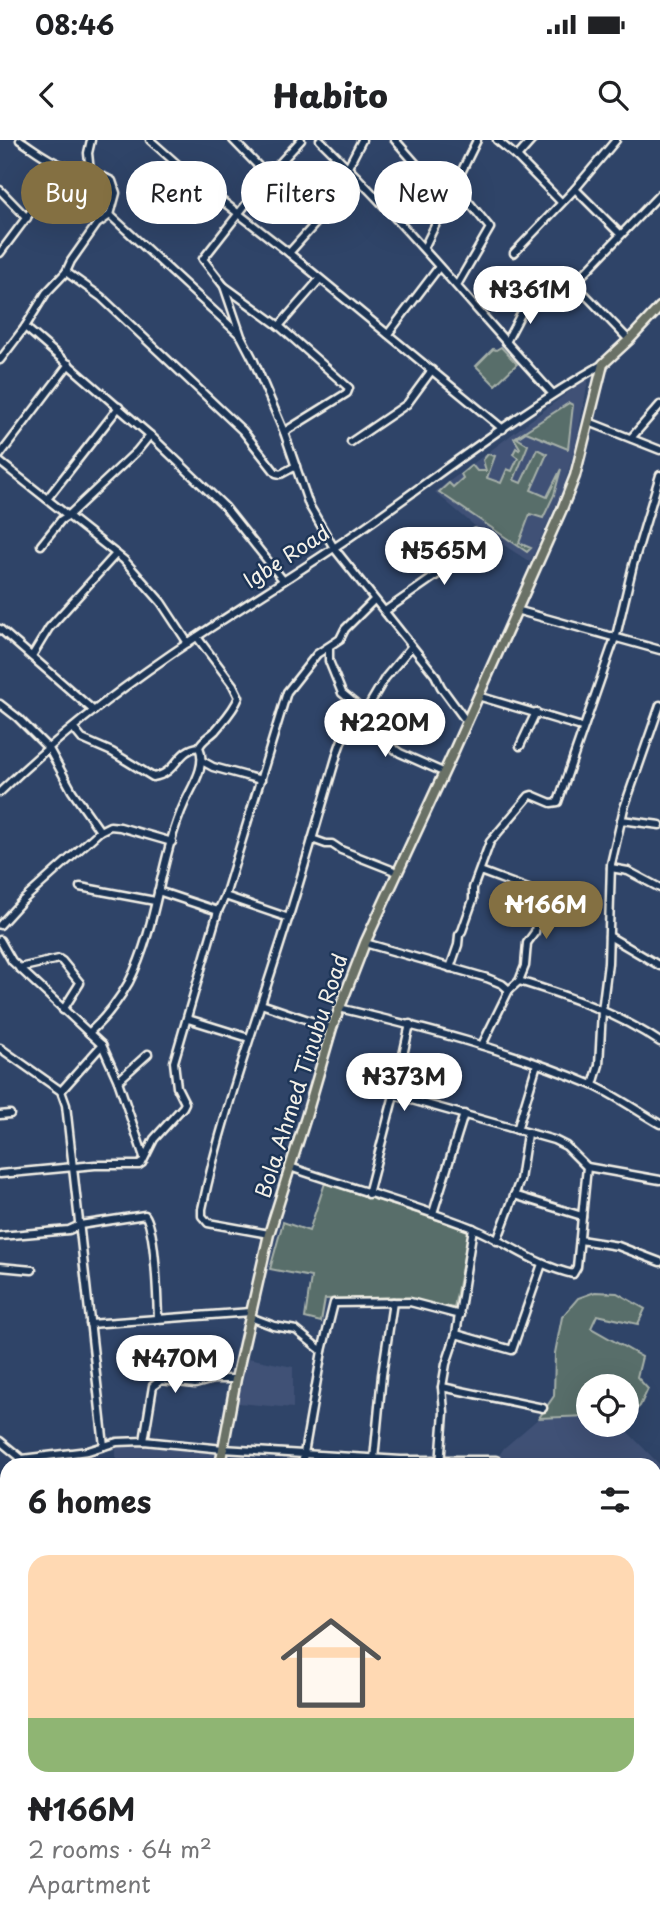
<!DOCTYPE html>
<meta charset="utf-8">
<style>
body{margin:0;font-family:"Playpen Sans",sans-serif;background:#f6f6f6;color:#202124;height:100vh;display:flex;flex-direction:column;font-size:26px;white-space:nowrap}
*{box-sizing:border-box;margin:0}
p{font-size:23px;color:#757577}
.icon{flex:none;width:38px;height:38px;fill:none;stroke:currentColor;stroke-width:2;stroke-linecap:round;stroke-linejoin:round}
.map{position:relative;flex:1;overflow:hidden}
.details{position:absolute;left:0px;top:1318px;width:662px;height:471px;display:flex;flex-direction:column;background:#fff;border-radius:21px 21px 0 0;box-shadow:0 7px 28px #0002}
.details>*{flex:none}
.banner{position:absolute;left:21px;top:21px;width:620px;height:63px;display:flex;gap:14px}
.controls{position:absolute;left:576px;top:1234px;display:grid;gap:14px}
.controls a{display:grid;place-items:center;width:63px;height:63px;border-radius:50%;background:#fff;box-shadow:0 7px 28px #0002;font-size:35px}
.price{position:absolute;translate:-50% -60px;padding:0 16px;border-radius:24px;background:#fff;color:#222;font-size:23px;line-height:46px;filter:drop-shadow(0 2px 4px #0008)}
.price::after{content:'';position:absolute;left:50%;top:42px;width:21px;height:16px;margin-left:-10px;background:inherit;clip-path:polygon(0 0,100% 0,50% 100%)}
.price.selected{background:#847042;color:#fff}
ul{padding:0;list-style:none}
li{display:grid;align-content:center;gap:14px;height:371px;padding:0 28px}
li+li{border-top:2px solid #e0e0e0}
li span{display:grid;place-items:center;height:217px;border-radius:21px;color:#555}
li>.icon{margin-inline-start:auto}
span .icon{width:126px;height:126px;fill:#fffc;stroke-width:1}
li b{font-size:30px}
h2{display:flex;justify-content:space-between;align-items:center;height:84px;padding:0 28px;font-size:30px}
.chip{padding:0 24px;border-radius:32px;background:#fff;box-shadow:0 7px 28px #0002;font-size:24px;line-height:63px}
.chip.selected{background:#847042;color:#fff}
.status{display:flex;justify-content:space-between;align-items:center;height:49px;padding:0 35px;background:#fff;direction:ltr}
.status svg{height:19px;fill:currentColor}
header{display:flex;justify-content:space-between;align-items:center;height:91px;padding:0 28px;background:#fff;font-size:32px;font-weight:800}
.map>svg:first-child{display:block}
.built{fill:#405176}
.green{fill:#596e6a;stroke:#a6b0a9;stroke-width:2}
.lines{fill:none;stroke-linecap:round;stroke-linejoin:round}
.minor-casing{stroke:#f4f1e8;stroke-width:11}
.major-casing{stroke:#f4f1e8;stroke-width:13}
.minor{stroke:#1d3557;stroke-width:6}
.major{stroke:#6a7166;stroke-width:8}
.labels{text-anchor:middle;stroke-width:5;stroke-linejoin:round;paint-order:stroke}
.street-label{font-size:21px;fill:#f4f1e8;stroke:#1d3557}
</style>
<div class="status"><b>08:46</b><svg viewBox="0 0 49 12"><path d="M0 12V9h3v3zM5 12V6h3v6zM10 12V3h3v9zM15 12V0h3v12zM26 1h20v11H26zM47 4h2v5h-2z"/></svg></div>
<header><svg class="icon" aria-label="back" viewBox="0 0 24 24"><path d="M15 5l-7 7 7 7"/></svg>Habito<svg class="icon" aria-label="search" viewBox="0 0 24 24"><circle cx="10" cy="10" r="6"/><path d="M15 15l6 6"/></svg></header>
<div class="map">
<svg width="660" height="1787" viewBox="0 0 660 1787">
<rect width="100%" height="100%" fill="#2f4468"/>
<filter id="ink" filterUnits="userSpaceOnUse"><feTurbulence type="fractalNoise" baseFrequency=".0143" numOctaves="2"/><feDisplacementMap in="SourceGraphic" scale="14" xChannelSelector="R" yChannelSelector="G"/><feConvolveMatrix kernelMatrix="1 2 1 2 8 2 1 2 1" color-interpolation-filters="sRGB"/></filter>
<g filter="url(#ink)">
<g class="built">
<path d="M586,239L588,241L576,304L563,349L530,422L476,387L435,352Z"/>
<path d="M248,1218L293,1227V1268L238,1263Z"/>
<path d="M546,1276H588V1284L621,1285L660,1325V1429L655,1426L654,1325H499L496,1320L504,1308L539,1278Z"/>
<path d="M116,1305H157L215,1314L213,1325H116Z"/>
</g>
<g class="green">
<path d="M501,207L517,224L495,245L476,226L493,209L496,210Z"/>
<path d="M569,263L573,265L568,309L526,292L517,298L528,305L514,340L521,343L537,309L547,314L531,350L547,357L561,329L554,355L543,378L530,374L519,403L531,408L527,412L439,352L449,343L453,347L463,338L461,334L472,325L477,331H486L483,320L488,314L495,316L487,338L501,343L507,329L512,331L518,318L513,314L516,308L519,310L520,308L514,298Z"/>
<path d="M325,1043L469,1090L454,1168L398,1157L325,1159L321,1182L305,1178L311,1137L270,1129L283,1082L309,1091Z"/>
<path d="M595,1152L617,1153L645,1169L638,1184L597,1175L591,1188L642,1217L637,1237L648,1249L640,1266L627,1279L626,1246H588V1276L539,1278L554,1256L555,1213L562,1177L578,1158Z"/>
</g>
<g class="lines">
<defs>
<g id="minor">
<path d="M150,0L194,39L289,113L503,289"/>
<path d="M233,0L268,36"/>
<path d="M320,0C402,80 475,169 552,253"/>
<path d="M395,0L447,59"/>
<path d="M497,0L517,17L561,62"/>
<path d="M517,17L532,0"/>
<path d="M348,27L362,0"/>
<path d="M90,32L88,13L91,0"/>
<path d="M575,49L616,0"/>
<path d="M0,50L27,78"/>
<path d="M451,51L468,61L490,88L457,145"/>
<path d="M110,75L240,195"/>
<path d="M424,108L477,0"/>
<path d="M0,113L65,26"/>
<path d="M289,113L357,37"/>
<path d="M514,113L575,49L620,94"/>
<path d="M66,132L101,157L243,291L276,333L281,334L296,326"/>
<path d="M224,146L241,196L253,219L284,292L309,365L334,408L435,535L441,547L466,581"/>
<path d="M279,186L319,140"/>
<path d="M25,187L150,295L225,367L283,440"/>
<path d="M388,194L439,127"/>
<path d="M629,200L579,148L577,141L660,54"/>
<path d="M506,202L530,157"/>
<path d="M0,220L25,187L46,153L66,132L71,121L97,84L110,75L116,53L112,41C97,32 80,31 64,26C48,21 34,9 20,0"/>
<path d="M589,282L660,310"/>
<path d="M284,292L347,253L349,248L279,186L224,146L203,119L268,36L301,0"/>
<path d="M631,298L660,265"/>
<path d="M351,302L407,264L432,230"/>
<path d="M0,315L69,224"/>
<path d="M0,322L124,420L161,462L188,503"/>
<path d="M47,359L119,267"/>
<path d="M41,405L61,380L69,375L137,311L150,295"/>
<path d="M516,470L660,510"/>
<path d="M385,471L451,425L475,393"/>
<path d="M0,489L94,571"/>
<path d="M329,508V521L342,553L365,572L367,581L387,604L400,613L443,632"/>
<path d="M32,516L49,488L116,414"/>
<path d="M478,556L582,587"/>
<path d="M0,564L18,578L49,609L72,651L100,691"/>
<path d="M352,576L365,572L385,538L411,507"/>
<path d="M73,588L82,599L112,612L153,637C177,634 177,609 199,607"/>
<path d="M520,606L536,572"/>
<path d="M202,621L213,627L261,640"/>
<path d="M0,652C59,595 127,543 195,498C246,464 299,432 350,397C434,339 515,274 603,224"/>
<path d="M621,680L660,685"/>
<path d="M312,699L326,704H332L341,710L397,732"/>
<path d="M611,728L628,731L660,748"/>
<path d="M480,731L528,749L535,754L539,761L535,792L527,803L525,826L519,841L509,850L482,905"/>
<path d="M80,747L155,761"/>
<path d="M158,751L218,771"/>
<path d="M225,756L289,778"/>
<path d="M0,785L21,762L100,691L110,686L120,687L172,702"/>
<path d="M609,796L660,826"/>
<path d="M0,800L12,821L89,893"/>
<path d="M365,803L487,838L502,844L509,850"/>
<path d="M19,828L59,819L62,821L80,843L63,870"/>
<path d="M450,828L458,805L459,795L462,791L473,760V748L490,702L529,656L532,655L551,663L558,662L617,492L633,425L660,335"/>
<path d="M519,841C568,856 617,873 660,902"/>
<path d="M261,864L332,888"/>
<path d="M339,868C424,888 509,910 590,944C614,954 637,971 660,984"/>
<path d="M188,879L249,898"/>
<path d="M102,905L89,893C104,879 119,860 129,842C158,786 159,719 185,662C193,645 207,625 199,607C203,599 209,597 215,591C224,580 234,570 239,557L233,545L197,497"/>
<path d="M0,908L61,951L66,965L104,1306"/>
<path d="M118,941L148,914"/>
<path d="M593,945L599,925L602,871L608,823L611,724L624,668L660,565"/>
<path d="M61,951L102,905L118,941L144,1017"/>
<path d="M394,955L554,1000L566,1006L587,1027L660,1040"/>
<path d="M0,975L10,974"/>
<path d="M517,990L537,924"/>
<path d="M290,1027C350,1048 411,1064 470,1087C505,1101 536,1126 573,1134L577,1127L587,1027"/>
<path d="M0,1034L95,1025H139L142,1023L154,999L183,967L185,963L177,947L174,922L218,771L225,756L287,552L317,514L340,499L345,489L374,460"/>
<path d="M368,1054L394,955L410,884"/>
<path d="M514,1055L582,1076"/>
<path d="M433,1073L464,974"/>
<path d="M269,1094L208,1083L202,1076V1069C220,982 250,899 277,814C299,747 318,679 338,611C343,595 352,579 354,563"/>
<path d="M0,1096L69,1090L80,1085L145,1075C156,1090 157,1156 158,1177"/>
<path d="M580,1100L618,1106L660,1122"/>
<path d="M497,1101L520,1040L527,994"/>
<path d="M0,1127L32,1130"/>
<path d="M250,1177L274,1186L296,1190L322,1211"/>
<path d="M90,1184L251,1172"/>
<path d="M456,1194L512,1210L542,1124"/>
<path d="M442,1247L543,1268"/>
<path d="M0,1301L22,1319"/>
<path d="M144,1301L153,1246L161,1240L195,1244L213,1239H236"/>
<path d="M374,1319L382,1235L393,1162"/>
<path d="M17,1325L22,1319L88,1311L117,1302L144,1301L223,1309L401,1320H496"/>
<path d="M302,1325L322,1211L334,1163L410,1162L460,1175"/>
<path d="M440,1325L444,1272L442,1247L446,1224L456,1194L473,1088"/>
<path d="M0,1345L7,1337"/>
<path d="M0,1349L7,1355"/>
<path d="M0,1424L7,1426"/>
<path d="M654,1433L660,1436"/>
<path d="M0,1484L7,1485"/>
<path d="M0,1549L7,1555"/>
<path d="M654,1607L660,1612"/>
<path d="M0,1703L7,1708"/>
<path d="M654,1716L660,1718"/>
<path d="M0,1779H7"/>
<path d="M195,1782L201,1787"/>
<path d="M331,1782L338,1787"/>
<path d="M532,1782L537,1787"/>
<path d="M626,1782L632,1787"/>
<path d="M51,1787L53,1782"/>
<path d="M271,1787L275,1782"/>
<path d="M471,1787L482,1782"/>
</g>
<g id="major">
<path d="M220,1325L236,1239L269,1094L306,977L332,888L365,803L453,613L562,369L575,336L603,224L629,200L660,167"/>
<path d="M654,1557L660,1553"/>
<path d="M0,1614L7,1613"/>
<path d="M0,1654L7,1659"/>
<path d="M103,1787L106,1782"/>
</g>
</defs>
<use href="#minor" class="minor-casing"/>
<use href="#major" class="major-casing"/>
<use href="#minor" class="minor"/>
<use href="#major" class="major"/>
</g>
</g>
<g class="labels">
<g class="street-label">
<text transform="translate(287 417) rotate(-33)" y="7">Igbe Road</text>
<text transform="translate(302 936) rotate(-72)" y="7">Bola Ahmed Tinubu Road</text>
</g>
</g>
</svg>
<div class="controls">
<a><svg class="icon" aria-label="locate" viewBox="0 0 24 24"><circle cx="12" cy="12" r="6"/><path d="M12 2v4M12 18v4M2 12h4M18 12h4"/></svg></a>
</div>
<b class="price" style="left:530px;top:186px">₦361M</b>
<b class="price" style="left:444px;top:447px">₦565M</b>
<b class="price" style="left:385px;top:619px">₦220M</b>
<b class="price selected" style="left:546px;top:801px">₦166M</b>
<b class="price" style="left:404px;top:973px">₦373M</b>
<b class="price" style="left:175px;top:1255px">₦470M</b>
<div class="banner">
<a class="chip selected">Buy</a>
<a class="chip">Rent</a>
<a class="chip">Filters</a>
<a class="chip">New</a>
</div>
<section class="details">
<h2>6 homes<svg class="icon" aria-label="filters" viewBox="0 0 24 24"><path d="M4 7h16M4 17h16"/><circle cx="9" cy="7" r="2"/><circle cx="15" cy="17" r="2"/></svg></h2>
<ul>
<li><span style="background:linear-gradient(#ffd9b3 75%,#8fb573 0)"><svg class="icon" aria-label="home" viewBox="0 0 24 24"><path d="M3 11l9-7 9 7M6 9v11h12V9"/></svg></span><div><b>₦166M</b><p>2 rooms · 64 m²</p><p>Apartment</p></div></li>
</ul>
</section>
</div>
